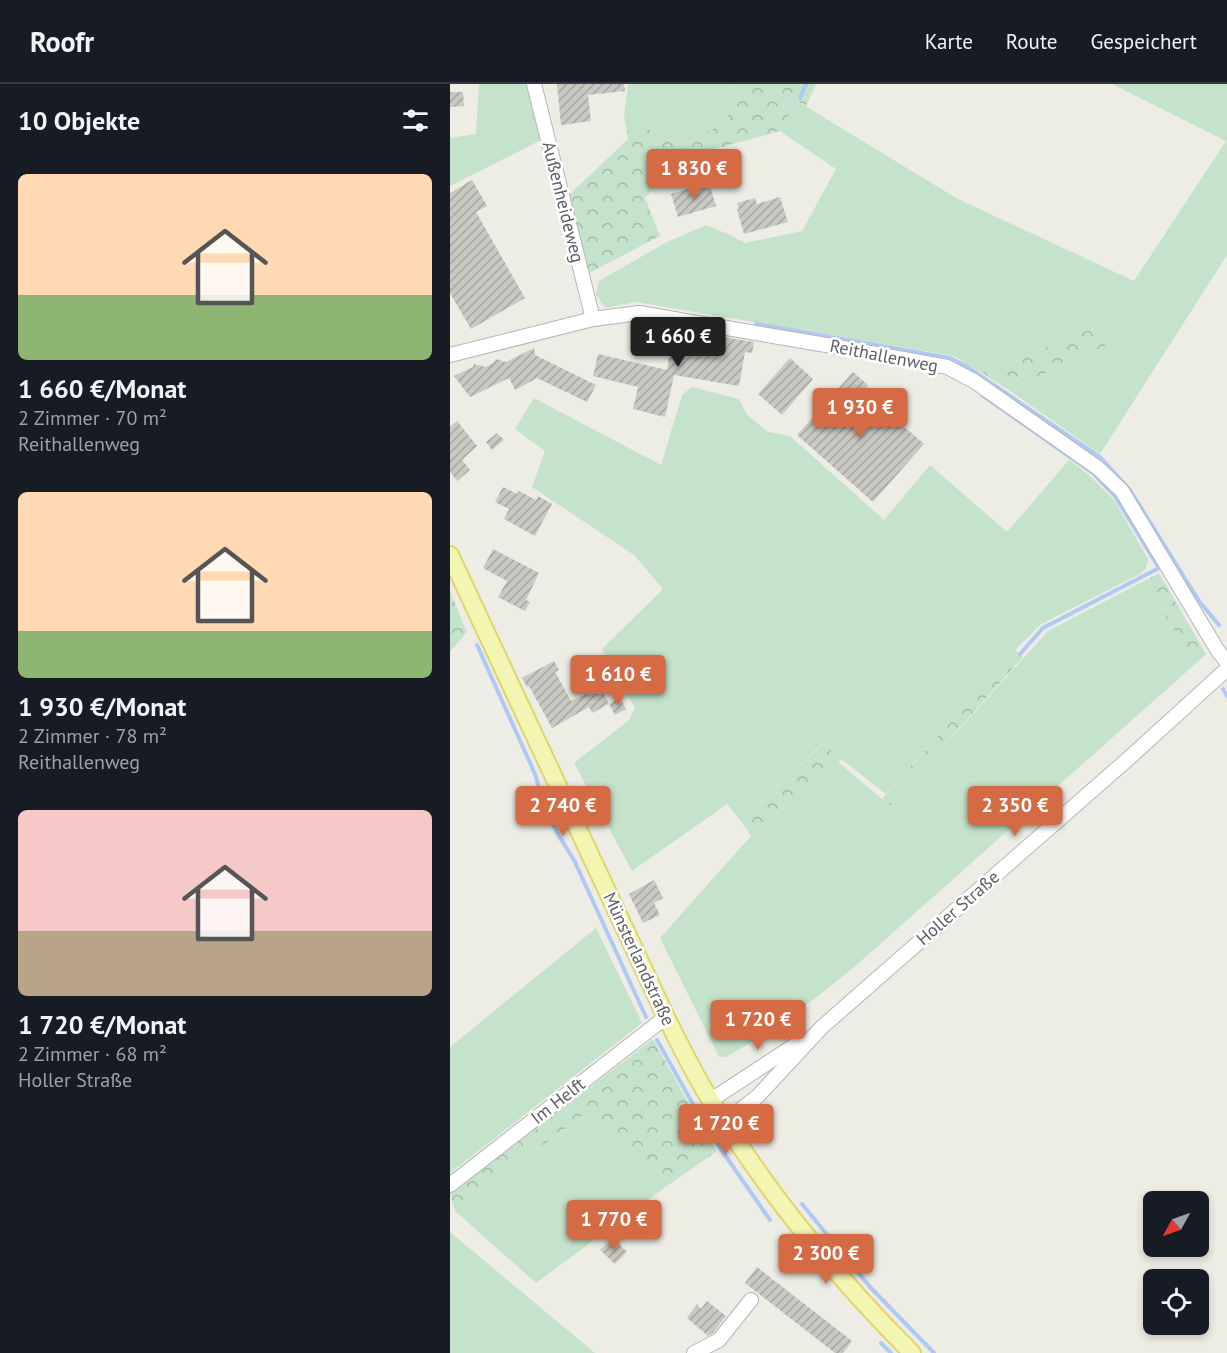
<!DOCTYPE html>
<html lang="de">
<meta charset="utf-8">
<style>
body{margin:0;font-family:"PT Sans",sans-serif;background:#242831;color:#f1f3f6;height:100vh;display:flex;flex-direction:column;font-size:22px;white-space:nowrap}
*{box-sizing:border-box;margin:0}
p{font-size:20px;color:#9ea1a6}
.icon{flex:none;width:33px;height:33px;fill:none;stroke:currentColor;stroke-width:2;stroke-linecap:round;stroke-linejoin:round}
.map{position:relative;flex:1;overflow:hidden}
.panel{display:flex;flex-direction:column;background:#171b24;width:450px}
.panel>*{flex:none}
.needle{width:39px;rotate:230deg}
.controls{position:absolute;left:693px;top:1107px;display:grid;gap:12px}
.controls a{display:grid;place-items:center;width:66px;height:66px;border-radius:9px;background:#171b24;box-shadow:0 3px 9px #0003;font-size:30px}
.price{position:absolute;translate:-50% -51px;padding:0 14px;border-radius:6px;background:#d46b45;color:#fff;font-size:20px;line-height:39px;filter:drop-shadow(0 2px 3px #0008)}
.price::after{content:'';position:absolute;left:50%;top:36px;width:18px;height:14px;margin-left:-9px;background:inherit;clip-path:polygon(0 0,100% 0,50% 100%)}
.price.selected{background:#222;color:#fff}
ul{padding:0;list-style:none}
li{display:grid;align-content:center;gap:12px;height:318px;padding:0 18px}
li span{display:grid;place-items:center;height:186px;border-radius:9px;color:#555}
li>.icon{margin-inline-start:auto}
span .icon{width:108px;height:108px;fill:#fffc;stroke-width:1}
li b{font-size:26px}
h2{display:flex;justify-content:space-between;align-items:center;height:72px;padding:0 18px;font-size:26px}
header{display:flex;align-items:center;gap:36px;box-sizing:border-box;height:84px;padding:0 30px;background:#171b24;border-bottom:2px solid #363941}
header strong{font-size:28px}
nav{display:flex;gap:33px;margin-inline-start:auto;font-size:21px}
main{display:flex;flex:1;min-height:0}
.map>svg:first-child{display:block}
.grass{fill:#c5e2ca}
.forest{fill:url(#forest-crowns)}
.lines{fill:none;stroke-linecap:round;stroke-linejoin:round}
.stream{stroke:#afc9f4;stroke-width:4}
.building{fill:url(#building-hatch)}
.minor-casing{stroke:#b5b6ba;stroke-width:16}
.major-casing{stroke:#e0d56c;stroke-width:20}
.minor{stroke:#fff;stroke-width:14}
.major{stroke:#f3f5b3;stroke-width:16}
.labels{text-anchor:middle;stroke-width:5;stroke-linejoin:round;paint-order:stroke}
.street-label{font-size:18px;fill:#5d5f64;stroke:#fff}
</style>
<header>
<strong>Roofr</strong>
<nav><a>Karte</a><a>Route</a><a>Gespeichert</a></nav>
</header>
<main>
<section class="panel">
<h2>10 Objekte<svg class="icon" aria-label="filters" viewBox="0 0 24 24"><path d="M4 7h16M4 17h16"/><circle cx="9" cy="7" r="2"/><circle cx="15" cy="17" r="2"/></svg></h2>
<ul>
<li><span style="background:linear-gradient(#ffd9b3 65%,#8fb573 0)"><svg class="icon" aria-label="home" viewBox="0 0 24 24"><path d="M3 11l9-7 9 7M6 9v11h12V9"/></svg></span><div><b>1 660 €/Monat</b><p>2 Zimmer · 70 m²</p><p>Reithallenweg</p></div></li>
<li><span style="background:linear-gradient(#ffd9b3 75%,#8fb573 0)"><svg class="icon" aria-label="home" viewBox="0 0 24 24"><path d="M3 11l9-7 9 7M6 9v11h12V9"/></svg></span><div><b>1 930 €/Monat</b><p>2 Zimmer · 78 m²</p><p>Reithallenweg</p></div></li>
<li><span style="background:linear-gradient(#f6c9c9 65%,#b9a48a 0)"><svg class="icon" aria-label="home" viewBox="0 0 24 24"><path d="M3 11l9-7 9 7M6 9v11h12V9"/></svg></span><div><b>1 720 €/Monat</b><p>2 Zimmer · 68 m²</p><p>Holler Straße</p></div></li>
</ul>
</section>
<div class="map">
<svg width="777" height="1269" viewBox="0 0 777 1269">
<defs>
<pattern id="forest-crowns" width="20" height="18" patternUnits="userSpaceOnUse" patternTransform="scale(1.5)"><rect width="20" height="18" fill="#c5e2ca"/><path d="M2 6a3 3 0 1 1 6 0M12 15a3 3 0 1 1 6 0" fill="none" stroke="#a3baa8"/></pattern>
<pattern id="building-hatch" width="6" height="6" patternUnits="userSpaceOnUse" patternTransform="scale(1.5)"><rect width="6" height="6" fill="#c9c8c2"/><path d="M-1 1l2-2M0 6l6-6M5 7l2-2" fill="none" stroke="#a6a6a1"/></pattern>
</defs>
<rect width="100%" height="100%" fill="#edede5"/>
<g class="grass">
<path d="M29,0H79L93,55L0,102V54L26,50Z"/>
<path d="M178,0H284L276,38L230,63L174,31Z"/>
<path d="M662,0H777V171L650,370L559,306L657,261L654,240L532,289L504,272L186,218L155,224L146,210L149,197L215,159L256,141L280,151L295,159L352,147L386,85L330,47L347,17L506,114L684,197L776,57Z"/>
<path d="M242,303L289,315L297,331L318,348L340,352L434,436L480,381L557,448L619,376L640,392L664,416L698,475L696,484L690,490L591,540L565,566L436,710L372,660L291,737L277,720L182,787L124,679L179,636L185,624L152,565L213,505L184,471L82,403L95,367L65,345L84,314L211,381L232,311Z"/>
<path d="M694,497L744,581L402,885L349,927L318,948L276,973H269L210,854L301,752L388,678L440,722L598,547Z"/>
<path d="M146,844L192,939L0,1089V963Z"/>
<path d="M141,1025L214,1104L86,1199L5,1127Z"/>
<path d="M0,1148L145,1269H0Z"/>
</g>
<g class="forest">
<path d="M284,0H366L356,22L347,17L330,47L232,74L195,114L210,152L139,189L119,111L178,55L174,31L230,63L276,38Z"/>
<path d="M654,240L657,261L559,306L532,289Z"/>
<path d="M709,489L756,570L744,581L694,497Z"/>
<path d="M0,507L17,548L0,568Z"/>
<path d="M565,566L573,573L440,722L432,715Z"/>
<path d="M373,660L392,675L301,752L291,737Z"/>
<path d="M203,955L241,1024L267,1067L214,1104L141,1025L5,1127L0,1110Z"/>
</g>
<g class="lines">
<g class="stream">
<path d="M350,14L356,0"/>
<path d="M306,240L500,274L516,282L651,374L680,406L749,517L769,541"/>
<path d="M532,311L643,389L665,412L709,484L593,544L570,570"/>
<path d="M27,561L85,690L94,721L106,747L124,776L196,933"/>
<path d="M773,605L777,612"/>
<path d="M207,956L244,1022L270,1064L320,1136"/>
<path d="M352,1120L420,1203L484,1269"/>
<path d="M431,1259L441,1269"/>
</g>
</g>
<g class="building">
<path d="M107,0H174L175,7L138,11L141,37L111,41Z"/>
<path d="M0,8H13L14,22L0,23Z"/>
<path d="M22,96L37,122L26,128L75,214L21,245L0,209V109Z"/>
<path d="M259,99L266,122L228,133L221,110Z"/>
<path d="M330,113L338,138L294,150L287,125H289L287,119L305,114L307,120Z"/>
<path d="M223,245L304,258L302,269L295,268L289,302L224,291L215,333L183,325L188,303L143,292L148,270L217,286Z"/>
<path d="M84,264L85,271L146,301L137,318L87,294L65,306L59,294L20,313L4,292L23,283L24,280L36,283L44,278L46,275L56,278Z"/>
<path d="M340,274L363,295L332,331L308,310Z"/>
<path d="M403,288L418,301L413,307L474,360L423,418L347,351Z"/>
<path d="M7,337L27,362L12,376L20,386L7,397L0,388V343Z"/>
<path d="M47,349L54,356L42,366L36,358Z"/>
<path d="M53,403L67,410L69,407L86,416L88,412L102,420L85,452L54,435L59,425L45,418Z"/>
<path d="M43,465L89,489L76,516L80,518L75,527L48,513L57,497L33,484Z"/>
<path d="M104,577L109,586L105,588L121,617L150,603L159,620L142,629L139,623L102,644L79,602L77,603L72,594Z"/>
<path d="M170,614L176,625L165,631L159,620Z"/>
<path d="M204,796L213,814L204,819L210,831L193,839L179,810Z"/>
<path d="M163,1154L177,1168L165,1180L150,1166Z"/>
<path d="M307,1183L402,1257L393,1269H385L295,1199Z"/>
<path d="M257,1217L276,1232L263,1249L258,1252L237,1234L247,1220L251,1225Z"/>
</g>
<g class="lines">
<defs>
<g id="minor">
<path d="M84,0L143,235"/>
<path d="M0,271L143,235L189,229L382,262L497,283L524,297L648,384L672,407L768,567L777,578"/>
<path d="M261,1016L351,957"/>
<path d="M275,1038L308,1012L372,943L678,675L777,585"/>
<path d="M0,1101L216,933"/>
<path d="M244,1269L269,1256L301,1216"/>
</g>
<path id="major" d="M0,471L216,933C230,961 244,990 261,1017C317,1108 386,1193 462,1269"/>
</defs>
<use href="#minor" class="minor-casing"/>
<use href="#major" class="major-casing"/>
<use href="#minor" class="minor"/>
<use href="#major" class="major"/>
</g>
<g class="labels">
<g class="street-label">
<text transform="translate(113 118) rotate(76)" y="6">Außenheideweg</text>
<text transform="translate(434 272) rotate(11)" y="6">Reithallenweg</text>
<text transform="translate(508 824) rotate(-41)" y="6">Holler Straße</text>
<text transform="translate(189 875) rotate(65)" y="6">Münsterlandstraße</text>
<text transform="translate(108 1017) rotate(-38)" y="6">Im Helft</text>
</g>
</g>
</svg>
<div class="controls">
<a><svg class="needle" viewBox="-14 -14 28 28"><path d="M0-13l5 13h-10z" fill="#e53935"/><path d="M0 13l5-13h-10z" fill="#9ea1a6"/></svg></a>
<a><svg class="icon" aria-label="locate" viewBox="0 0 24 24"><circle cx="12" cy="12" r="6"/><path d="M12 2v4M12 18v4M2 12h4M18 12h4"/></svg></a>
</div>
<b class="price" style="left:244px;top:116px">1 830 €</b>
<b class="price selected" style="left:228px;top:284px">1 660 €</b>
<b class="price" style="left:410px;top:355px">1 930 €</b>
<b class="price" style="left:168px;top:622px">1 610 €</b>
<b class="price" style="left:113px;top:753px">2 740 €</b>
<b class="price" style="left:565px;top:753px">2 350 €</b>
<b class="price" style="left:308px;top:967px">1 720 €</b>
<b class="price" style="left:276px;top:1071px">1 720 €</b>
<b class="price" style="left:164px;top:1167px">1 770 €</b>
<b class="price" style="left:376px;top:1201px">2 300 €</b>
</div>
</main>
